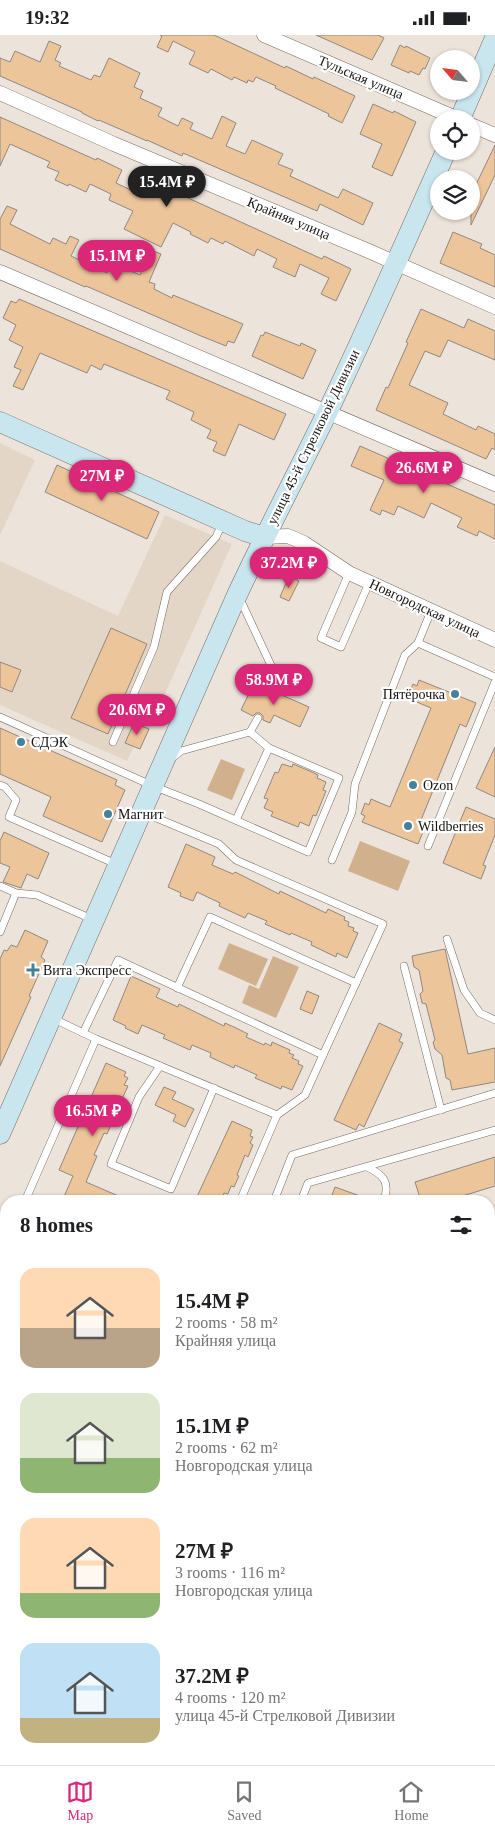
<!DOCTYPE html>
<meta charset="utf-8">
<style>
body{margin:0;font-family:"Times New Roman",serif;background:#f2f2f2;color:#202124;height:100vh;display:flex;flex-direction:column;font-size:19px;white-space:nowrap}
*{box-sizing:border-box;margin:0}
p{font-size:16px;color:#757577}
.icon{flex:none;width:28px;height:28px;fill:none;stroke:currentColor;stroke-width:2;stroke-linecap:round;stroke-linejoin:round}
.map{position:relative;flex:1;overflow:hidden}
.drawer{position:absolute;left:0px;top:1160px;width:495px;height:570px;display:flex;flex-direction:column;background:#fff;border-radius:20px 20px 0 0;box-shadow:0 1px 4px #0004}
.drawer>*{flex:none}
.needle{width:32px;rotate:298deg}
.controls{position:absolute;left:430px;top:15px;display:grid;gap:10px}
.controls a{display:grid;place-items:center;width:50px;height:50px;border-radius:50%;background:#fff;box-shadow:0 1px 4px #0004;font-size:25px}
.price{position:absolute;translate:-50% -42px;padding:0 11px;border-radius:18px;background:#db2777;color:#fff;font-size:16px;line-height:32px;filter:drop-shadow(0 1px 2px #0008)}
.price::after{content:'';position:absolute;left:50%;top:30px;width:15px;height:11px;margin-left:-8px;background:inherit;clip-path:polygon(0 0,100% 0,50% 100%)}
.price.on{background:#222;color:#fff}
ul{padding:0;list-style:none}
li{display:flex;align-items:center;gap:15px;height:125px;padding:0 20px}
li span{display:grid;place-items:center;flex:none;width:140px;height:100px;border-radius:15px;color:#555}
li>.icon{margin-inline-start:auto}
span .icon{width:60px;height:60px;fill:#fffc;stroke-width:1}
li b{font-size:21px}
h2{display:flex;justify-content:space-between;align-items:center;height:60px;padding:0 20px;font-size:21px}
.status{display:flex;justify-content:space-between;align-items:center;height:35px;padding:0 25px;background:#fff;direction:ltr}
.status svg{height:14px;fill:currentColor}
.tabs{display:flex;justify-content:space-around;align-items:center;height:70px;border-top:1px solid #e0e0e0;background:#fff;font-size:14px;color:#757577}
.tabs a{display:grid;justify-items:center;gap:2px}
.tabs .on{color:#db2777}
.map>svg:first-child{display:block}
.built{fill:#e4d6c7}
.green{fill:#d0b08d}
.building{fill:#edc59b;stroke:#908880}
.lines{fill:none;stroke-linecap:round;stroke-linejoin:round}
.lane-casing{stroke:#746d65;stroke-width:8}
.street-casing{stroke:#746d65;stroke-width:15}
.secondary-casing{stroke:#746d65;stroke-width:21}
.lane{stroke:#fff;stroke-width:7}
.street{stroke:#fff;stroke-width:14}
.secondary{stroke:#c9e5ee;stroke-width:20}
.poi-dot{fill:#448298;stroke:#fff;stroke-width:2}
.labels{text-anchor:middle;stroke-width:4.5;stroke-linejoin:round;paint-order:stroke}
.street-label{font-size:14px;fill:#161310;stroke:#fff}
.poi-label{font-size:14px;fill:#161310;stroke:#fff;text-anchor:start}
</style>
<div class="status"><b>19:32</b><svg viewBox="0 0 49 12"><path d="M0 12V9h3v3zM5 12V6h3v6zM10 12V3h3v9zM15 12V0h3v12zM26 1h20v11H26zM47 4h2v5h-2z"/></svg></div>
<div class="map">
<svg width="495" height="1730" viewBox="0 0 495 1730">
<rect width="100%" height="100%" fill="#ece3da"/>
<g class="built">
<path d="M0,408L35,425L0,500Z"/>
<path d="M165,480L232,509L140,714L134,711L127,726L0,670V526L118,581Z"/>
<path d="M0,1582L6,1584V1724H115L112,1730H0Z"/>
<path d="M489,1609L495,1612V1730H409L412,1724H489Z"/>
</g>
<g class="green">
<path d="M221,724L245,734L232,765L207,755Z"/>
<path d="M360,806L410,826L398,856L348,836Z"/>
<path d="M229,908L268,924L256,951L218,934Z"/>
<path d="M273,921L299,932L276,983L242,968L249,950L259,954Z"/>
<path d="M495,1508V1567L489,1554V1520Z"/>
</g>
<g class="building">
<path d="M160,0H214L285,33L286,31L313,44L314,42L355,61L342,88L328,81L329,79L275,53L276,51L256,42L253,47L248,45L247,48L234,42L232,45L211,34L208,38L189,29L195,17L173,6L168,17L157,12L162,1Z"/>
<path d="M316,0H378L384,3L372,25Z"/>
<path d="M49,6L61,11L55,25L61,28L59,31L91,45L94,40L100,42L109,23L140,38L134,52L143,56L140,63L162,73L158,81L178,91L182,83L193,88L190,94L212,104L222,81L236,88L226,111L245,119L252,105L283,119L278,129L293,135L290,141L338,163L343,154L373,168L363,190L320,169L317,176L183,118L182,121L147,105V106L99,85L98,86L82,78V77L0,41V23L10,27L15,16L40,27Z"/>
<path d="M400,10L405,13L406,11L430,23L425,34L423,33L419,40L410,36L409,38L391,30Z"/>
<path d="M373,69L393,78L394,76L416,87L392,141L372,132L382,109L360,99Z"/>
<path d="M0,82L96,125L97,123L122,135L116,148L135,157L142,142L322,224L324,221L351,234L336,266L321,259L329,243L300,229L295,242L273,232L277,224L257,214L254,221L225,206L223,209L211,203L208,208L190,199L191,197L173,188L161,212L124,194L133,176L109,165L111,159L90,149L86,157L69,149L68,151L55,145L59,137L47,132L50,127L10,109L0,131Z"/>
<path d="M495,110V140L471,190V160Z"/>
<path d="M7,171L17,175L10,189L50,209L53,203L66,209L70,201L79,205L71,221L107,238L112,228L140,240L151,215L161,219L149,247L155,249L154,254L172,263L173,260L243,289L234,308L228,306L226,311L201,301L86,251L85,252L0,214V184Z"/>
<path d="M453,197L482,209L480,213L495,220V252L440,228Z"/>
<path d="M19,264L286,379L274,405L239,389L225,421L213,416L217,407L207,403L211,395L191,385L194,377L166,364L170,356L104,329L101,335L91,330L87,338L40,318L23,355L13,351L21,335L14,332L23,312L9,305L16,290L3,283L11,266L16,268Z"/>
<path d="M421,274L464,293L468,284L495,296V325L448,305L440,322L425,316L409,350L448,368L443,379L476,395L478,391L495,399V415L492,413L486,424L376,375L386,352L388,353L408,308L406,307Z"/>
<path d="M265,297L300,311L301,308L316,315L303,344L252,321L261,300L263,301Z"/>
<path d="M360,411L495,470V504L479,496L477,501L457,492L462,483L431,468L424,483L398,471L394,480L382,475L380,480L370,475L384,445L351,431Z"/>
<path d="M57,430L159,477L147,504L45,457Z"/>
<path d="M289,541L299,546L289,566L280,562Z"/>
<path d="M111,593L147,609L108,699L71,683Z"/>
<path d="M0,627L21,635L12,657L0,652Z"/>
<path d="M419,645L476,668L466,692L460,689L421,785L427,787L418,809L362,787L365,781L361,779L365,768L369,770L371,764L390,772L431,673L412,665L413,661L409,659L413,649L417,651Z"/>
<path d="M254,648L265,653V656L267,660H271L275,657L309,672L300,692L274,680L270,688L263,685V681L260,678H256L253,681L241,675Z"/>
<path d="M134,688L149,694L140,714L125,708Z"/>
<path d="M0,693L117,745L115,750L125,755L102,807L43,781L51,762L0,739Z"/>
<path d="M495,712V762L476,753Z"/>
<path d="M282,729L292,732L293,729L312,737L318,740L317,743L326,747L323,755L326,756L316,781L313,780L309,791L300,787L298,792L271,781L273,777L264,773L268,764L264,763L275,737L278,738Z"/>
<path d="M466,772L495,784V800L483,830L486,831L481,844L443,828Z"/>
<path d="M4,797L49,818L38,844L27,839L21,853L3,847L10,832L0,828V806Z"/>
<path d="M186,809L215,822L212,830L233,839L235,837L279,859L280,856L326,878L328,874L345,882L344,885L349,887L348,891L354,893L353,896L358,898L347,923L337,918L336,922L311,910L312,907L291,898L290,900L265,889L267,886L248,878L245,883L219,871L220,868L197,857L193,866L180,861L181,858L168,852Z"/>
<path d="M25,895L48,906L41,922L45,925L29,961L31,962L0,1031V924L4,915L7,916L11,910L17,912Z"/>
<path d="M445,914L468,1019L495,1013V1047L452,1055L450,1045L446,1043L442,1020L435,1014L433,1007L435,1005L426,969L422,968L420,959L423,956L419,935L414,932L412,921Z"/>
<path d="M131,941L160,954L156,962L178,972L179,969L224,991L225,988L236,993L248,999L246,1002L264,1010L265,1008L271,1011L272,1007L290,1015L289,1018L294,1020L292,1023L299,1026L298,1029L303,1031L292,1055L282,1051L281,1054L255,1043L257,1040L235,1030L234,1033L210,1022L211,1018L192,1010L190,1015L163,1003L165,1000L142,990L138,999L125,993L126,991L113,985Z"/>
<path d="M307,956L319,961L312,979L300,974Z"/>
<path d="M379,988L402,999L399,1006L403,1008L364,1092L359,1089L356,1095L334,1085Z"/>
<path d="M106,1028L126,1037L124,1041L128,1043L124,1050L128,1051L122,1064L120,1063L109,1085L112,1087L107,1099L104,1098L94,1120L97,1121L86,1147L130,1166H69L63,1164L73,1141L59,1135Z"/>
<path d="M164,1052L176,1057L172,1064L194,1074L185,1092L173,1086L176,1080L155,1070Z"/>
<path d="M232,1086L252,1095L250,1101L253,1102L250,1108L253,1110L248,1122L245,1120L237,1140L239,1141L234,1152L231,1151L228,1159L224,1158L221,1166H195Z"/>
<path d="M495,1122V1151L446,1166H421L415,1147Z"/>
<path d="M335,1152L371,1165V1166H330Z"/>
</g>
<g class="lines">
<defs>
<g id="lane">
<path d="M349,538L321,603L341,612L369,548"/>
<path d="M240,564L276,641L270,655"/>
<path d="M431,576L418,608L495,642"/>
<path d="M0,682L153,751L199,769L308,817L339,743L269,713L250,697"/>
<path d="M113,707L154,612L167,557L216,502L222,489"/>
<path d="M171,724L181,716L250,697L258,683"/>
<path d="M0,750L5,752L16,765L9,782L116,829"/>
<path d="M142,777L219,809L236,825L383,889L323,1020"/>
<path d="M236,785L269,713"/>
<path d="M428,811L495,647"/>
<path d="M332,825L352,777L355,749L405,620L418,608"/>
<path d="M0,851L16,858L37,860L94,885"/>
<path d="M0,897L16,858"/>
<path d="M447,904L464,955L480,978L495,985"/>
<path d="M404,931L441,1075"/>
<path d="M177,953L210,882L356,948"/>
<path d="M52,983L96,1004L277,1080L240,1166"/>
<path d="M83,998L118,925L323,1020L305,1060L277,1080"/>
<path d="M160,1031L139,1062L111,1129L171,1154L214,1053"/>
<path d="M367,1132C384,1140 390,1147 384,1166"/>
<path d="M25,1166L96,1004"/>
<path d="M274,1166L292,1120L495,1058"/>
<path d="M301,1166L308,1148L495,1095"/>
<path d="M489,1353L495,1347"/>
<path d="M0,1418L6,1420"/>
<path d="M0,1459L6,1462"/>
<path d="M489,1474L495,1461"/>
<path d="M0,1542L6,1545"/>
<path d="M0,1604L6,1606"/>
<path d="M489,1690L495,1677"/>
<path d="M95,1730L98,1724"/>
<path d="M470,1730L473,1724"/>
</g>
<g id="street">
<path d="M264,0L458,84"/>
<path d="M0,58L114,109L371,217L495,272"/>
<path d="M471,90L495,100"/>
<path d="M0,237L495,449"/>
<path d="M264,502L288,501L304,508L349,538L495,605"/>
</g>
<g id="secondary">
<path d="M460,84L495,3"/>
<path d="M0,387L245,496L264,502"/>
<path d="M0,1099L237,560C266,498 298,437 328,376C369,290 407,203 446,116"/>
</g>
</defs>
<use href="#lane" class="lane-casing"/>
<use href="#street" class="street-casing"/>
<use href="#secondary" class="secondary-casing"/>
<use href="#lane" class="lane"/>
<use href="#street" class="street"/>
<use href="#secondary" class="secondary"/>
</g>
<g class="poi-dot">
<circle cx="455" cy="659" r="5"/>
<circle cx="21" cy="707" r="5"/>
<circle cx="413" cy="750" r="5"/>
<circle cx="108" cy="779" r="5"/>
<circle cx="408" cy="791" r="5"/>
<path d="M30.5 927.5h5v5h5v5h-5v5h-5v-5h-5v-5h5z"/>
</g>
<g class="labels">
<g class="street-label">
<text transform="translate(361 42) rotate(23)" y="5">Тульская улица</text>
<text transform="translate(289 183) rotate(23)" y="5">Крайняя улица</text>
<text transform="translate(313 402) rotate(-64)" y="5">улица 45-й Стрелковой Дивизии</text>
<text transform="translate(425 573) rotate(25)" y="5">Новгородская улица</text>
</g>
<g class="poi-label">
<text x="445" y="664" text-anchor="end">Пятёрочка</text>
<text x="31" y="712">СДЭК</text>
<text x="423" y="755">Ozon</text>
<text x="118" y="784">Магнит</text>
<text x="418" y="796">Wildberries</text>
<text x="43" y="940">Вита Экспресс</text>
</g>
</g>
</svg>
<div class="controls">
<a><svg class="needle" viewBox="-14 -14 28 28"><path d="M0-13l5 13h-10z" fill="#e53935"/><path d="M0 13l5-13h-10z" fill="#757577"/></svg></a>
<a><svg class="icon" aria-label="locate" viewBox="0 0 24 24"><circle cx="12" cy="12" r="6"/><path d="M12 2v4M12 18v4M2 12h4M18 12h4"/></svg></a>
<a><svg class="icon" aria-label="layers" viewBox="0 0 24 24"><path d="M12 4l9 5-9 5-9-5zM3 14l9 5 9-5"/></svg></a>
</div>
<b class="price on" style="left:167px;top:173px">15.4M ₽</b>
<b class="price" style="left:117px;top:247px">15.1M ₽</b>
<b class="price" style="left:424px;top:459px">26.6M ₽</b>
<b class="price" style="left:102px;top:467px">27M ₽</b>
<b class="price" style="left:289px;top:554px">37.2M ₽</b>
<b class="price" style="left:274px;top:671px">58.9M ₽</b>
<b class="price" style="left:137px;top:701px">20.6M ₽</b>
<b class="price" style="left:93px;top:1102px">16.5M ₽</b>
<section class="drawer">
<h2>8 homes<svg class="icon" aria-label="filters" viewBox="0 0 24 24"><path d="M4 7h16M4 17h16"/><circle cx="9" cy="7" r="2"/><circle cx="15" cy="17" r="2"/></svg></h2>
<ul>
<li><span style="background:linear-gradient(#ffd9b3 60%,#b9a48a 0)"><svg class="icon" aria-label="home" viewBox="0 0 24 24"><path d="M3 11l9-7 9 7M6 9v11h12V9"/></svg></span><div><b>15.4M ₽</b><p>2 rooms · 58 m²</p><p>Крайняя улица</p></div></li>
<li><span style="background:linear-gradient(#dfe7d0 65%,#8fb573 0)"><svg class="icon" aria-label="home" viewBox="0 0 24 24"><path d="M3 11l9-7 9 7M6 9v11h12V9"/></svg></span><div><b>15.1M ₽</b><p>2 rooms · 62 m²</p><p>Новгородская улица</p></div></li>
<li><span style="background:linear-gradient(#ffd9b3 75%,#8fb573 0)"><svg class="icon" aria-label="home" viewBox="0 0 24 24"><path d="M3 11l9-7 9 7M6 9v11h12V9"/></svg></span><div><b>27M ₽</b><p>3 rooms · 116 m²</p><p>Новгородская улица</p></div></li>
<li><span style="background:linear-gradient(#bfe0f5 75%,#c2b280 0)"><svg class="icon" aria-label="home" viewBox="0 0 24 24"><path d="M3 11l9-7 9 7M6 9v11h12V9"/></svg></span><div><b>37.2M ₽</b><p>4 rooms · 120 m²</p><p>улица 45-й Стрелковой Дивизии</p></div></li>
</ul>
</section>
</div>
<nav class="tabs">
<a class="on"><svg class="icon" aria-label="map" viewBox="0 0 24 24"><path d="M3 6l6-2 6 2 6-2v14l-6 2-6-2-6 2zM9 4v14M15 6v14"/></svg>Map</a>
<a><svg class="icon" aria-label="saved" viewBox="0 0 24 24"><path d="M7 4h10v16l-5-4-5 4z"/></svg>Saved</a>
<a><svg class="icon" aria-label="home" viewBox="0 0 24 24"><path d="M3 11l9-7 9 7M6 9v11h12V9"/></svg>Home</a>
</nav>
